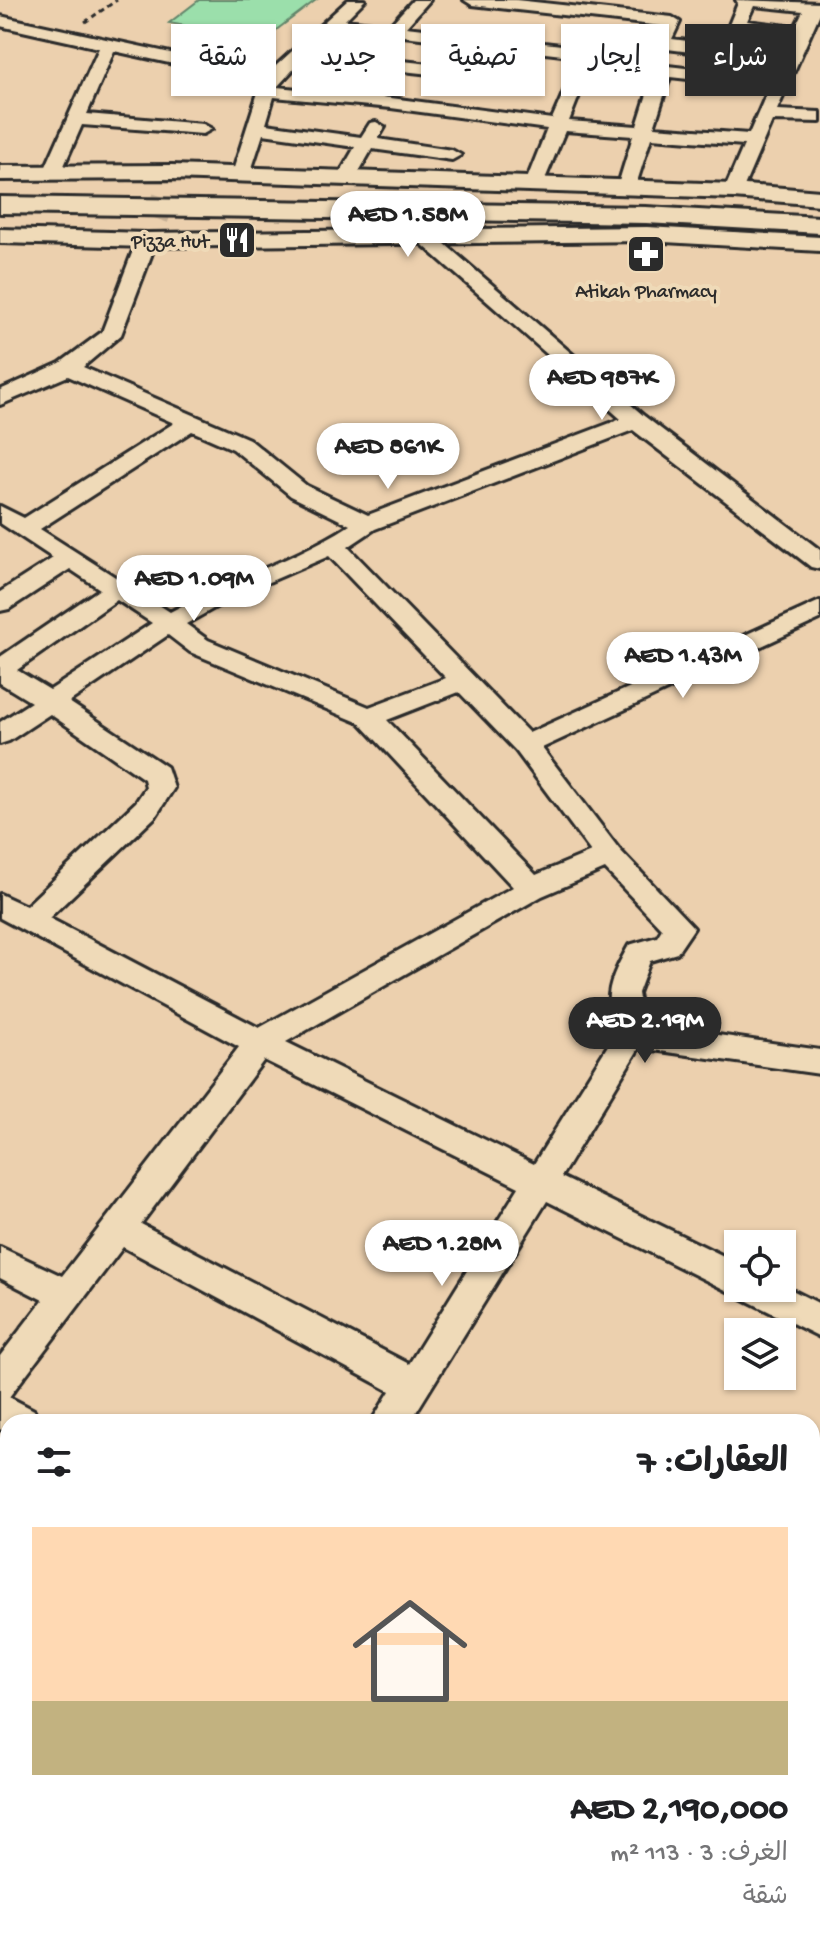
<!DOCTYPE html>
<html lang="ar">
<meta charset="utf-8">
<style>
body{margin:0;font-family:"Gochi Hand","Playpen Sans Arabic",sans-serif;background:#f6f6f6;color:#202124;direction:rtl;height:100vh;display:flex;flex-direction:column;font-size:30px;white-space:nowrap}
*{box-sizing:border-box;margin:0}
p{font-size:26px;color:#757577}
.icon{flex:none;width:44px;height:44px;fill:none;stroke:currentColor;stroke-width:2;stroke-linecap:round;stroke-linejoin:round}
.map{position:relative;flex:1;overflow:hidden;direction:ltr}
.sheet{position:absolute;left:0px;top:1414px;width:820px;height:536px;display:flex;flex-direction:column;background:#fff;border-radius:24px 24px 0 0;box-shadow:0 2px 6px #0004;direction:rtl}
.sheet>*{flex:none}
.guide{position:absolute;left:24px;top:24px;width:772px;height:72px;direction:rtl;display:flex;gap:16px}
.buttons{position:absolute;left:724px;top:1230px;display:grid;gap:16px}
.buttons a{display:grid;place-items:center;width:72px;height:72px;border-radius:0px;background:#fff;box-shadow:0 2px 6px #0004;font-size:40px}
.price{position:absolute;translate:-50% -68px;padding:0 18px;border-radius:28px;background:#fff;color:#222;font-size:26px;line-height:52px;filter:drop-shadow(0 2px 4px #0008)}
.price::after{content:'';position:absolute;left:50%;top:48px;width:24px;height:18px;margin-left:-12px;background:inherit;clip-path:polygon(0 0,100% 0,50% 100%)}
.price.current{background:#2b2b2b;color:#fff}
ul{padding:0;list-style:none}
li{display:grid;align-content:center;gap:16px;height:424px;padding:0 32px}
li span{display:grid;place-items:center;height:248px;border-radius:0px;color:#555}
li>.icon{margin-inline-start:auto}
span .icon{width:144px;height:144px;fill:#fffc;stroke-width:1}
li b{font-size:34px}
h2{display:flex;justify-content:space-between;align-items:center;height:96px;padding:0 32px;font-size:34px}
.chip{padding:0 28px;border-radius:0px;background:#fff;box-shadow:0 2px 6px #0004;font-size:28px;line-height:72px}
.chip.current{background:#2b2b2b;color:#fff}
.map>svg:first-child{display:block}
.green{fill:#9bdfab;stroke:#63856b;stroke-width:2}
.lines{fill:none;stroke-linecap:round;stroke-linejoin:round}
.tertiary-tunnel{stroke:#c5af94;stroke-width:23;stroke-dasharray:23 12;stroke-linecap:butt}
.minor-casing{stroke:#2b2b2b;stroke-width:6}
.tertiary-casing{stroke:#2b2b2b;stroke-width:6}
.trunk-casing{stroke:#2b2b2b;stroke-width:6}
.path{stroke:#2b2b2b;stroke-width:3;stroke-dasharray:5 4;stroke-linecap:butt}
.minor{fill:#efdab8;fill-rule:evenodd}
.tertiary{fill:#efdab8;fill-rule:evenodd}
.trunk{fill:#efdab8;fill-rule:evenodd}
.labels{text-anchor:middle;stroke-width:8;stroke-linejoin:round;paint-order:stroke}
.far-poi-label{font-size:20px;fill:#2b2b2b;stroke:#efdab8;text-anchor:end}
</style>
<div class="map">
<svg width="820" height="1950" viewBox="0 0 820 1950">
<rect width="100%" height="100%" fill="#ecd0ae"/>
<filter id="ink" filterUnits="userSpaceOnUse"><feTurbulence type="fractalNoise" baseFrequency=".0125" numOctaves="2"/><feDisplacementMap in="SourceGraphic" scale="16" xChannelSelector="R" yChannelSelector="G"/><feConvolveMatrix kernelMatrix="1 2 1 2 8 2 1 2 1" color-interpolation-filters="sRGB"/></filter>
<g filter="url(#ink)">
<path class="green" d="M199,0H316L263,40L169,23Z"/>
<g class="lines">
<path class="tertiary-tunnel" d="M157,219L168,186"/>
<defs>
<g id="minor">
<path d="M348,0H365L345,20L390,25L413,0H430L406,27L587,48L601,38L609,43L596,58L643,64L662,26L472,5L464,0H516L672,17L680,22L672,39L784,53L791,37L731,28L729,25L738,3L736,0L820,3V13L777,110L820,112V122L772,121L742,191L733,197L724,191L744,145L651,138L635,188L626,194L617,188L633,136L565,131L543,184L534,190L525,184L547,129L391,108L274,97L266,124L361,137L370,123L376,122L385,127L378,139L452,150L461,155L452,160L372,149L353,182L346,184L337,178L355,147L263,134L250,174L241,180L232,174L261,83L114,51L87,114L203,124L212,129L203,134L82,125L59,177H45L43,173L99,48L0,26V16L267,74ZM754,6L803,11L795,27L747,21ZM336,28L579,57L552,119L391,98L277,87L302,60L494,81L503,76L494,71L312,51ZM667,49L780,63L773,78L659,65ZM590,68L653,75L637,126L569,121ZM670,77L769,88L749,134L654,127Z"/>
<path d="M423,229L430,231L644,416L820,550V569L811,567L633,430L375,529L348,547L529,733L820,601V619L542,748L619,849L694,928L677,953L650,961L638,993L643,1024L820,1050V1074L639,1048L561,1177L738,1263V1288H782V1285L820,1304V1337L547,1201L410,1422H371L390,1391L123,1247L9,1397L34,1410L39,1422H8V1434L0,1429V1356L43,1300L0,1278V1247L62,1276L239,1047L0,918V894L26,906L136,802L146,787L144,779L50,714L9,741L0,744V722L31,702L0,683V657L100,589L70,569L9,609L0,611V592L53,558L0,523V506L24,518L174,423L68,376L0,405V390L60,363L102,332L137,240L147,234L157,240L121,335L83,367L249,439L307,486L368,515L621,419L416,239L413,235L416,231ZM192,431L233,449L291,496L350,525C294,561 228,580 170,612L40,529ZM329,556L446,678L369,707L208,640L186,624L234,597ZM117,600L152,623L50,690L17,670ZM168,635L190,652L360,723L513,887L259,1028L49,918L156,816L174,788L167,767L69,702ZM459,692L516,751L591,852L536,875L387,720ZM605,869L662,929L657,937L629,945C610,979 602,996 615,1034L534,1164L286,1042L542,896ZM264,1060L519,1187L409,1364L141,1224Z"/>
<path d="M812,1646L820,1649V1691L812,1688Z"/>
<path d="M8,1921V1942H80L77,1950H0V1924Z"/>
<path d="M659,1942H713L716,1950H662Z"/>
</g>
<g id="tertiary">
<path d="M172,165L733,184L820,191V205L733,198L172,179L0,180V166Z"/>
<path d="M647,227L820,237V251L647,241L147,247L0,243V229L147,233Z"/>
</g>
<path id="trunk" d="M0,197L646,207L820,217V233L646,223L0,213Z"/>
</defs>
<use href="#minor" class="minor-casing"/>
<use href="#tertiary" class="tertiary-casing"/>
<use href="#trunk" class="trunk-casing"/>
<path class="path" d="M85,22L117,0"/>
<use href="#minor" class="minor"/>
<use href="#tertiary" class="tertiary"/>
<use href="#trunk" class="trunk"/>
</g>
</g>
<defs>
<symbol id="restaurant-square" viewBox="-11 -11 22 22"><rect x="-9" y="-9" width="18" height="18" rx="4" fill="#2b2b2b" stroke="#efdab8"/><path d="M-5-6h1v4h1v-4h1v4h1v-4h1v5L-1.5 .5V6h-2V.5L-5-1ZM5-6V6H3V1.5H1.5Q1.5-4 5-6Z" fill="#fff"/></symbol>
<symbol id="pharmacy-square" viewBox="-11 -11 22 22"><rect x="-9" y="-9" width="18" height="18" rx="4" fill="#2b2b2b" stroke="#efdab8"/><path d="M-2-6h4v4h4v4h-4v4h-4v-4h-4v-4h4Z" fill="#fff"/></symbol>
</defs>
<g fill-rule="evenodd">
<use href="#restaurant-square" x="215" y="218" width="44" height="44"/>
<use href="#pharmacy-square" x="624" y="232" width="44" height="44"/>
</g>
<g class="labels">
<g class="far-poi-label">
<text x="209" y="247">Pizza Hut</text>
<text x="646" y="297" text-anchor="middle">Atikah Pharmacy</text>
</g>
</g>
</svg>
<div class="buttons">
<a><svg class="icon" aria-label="locate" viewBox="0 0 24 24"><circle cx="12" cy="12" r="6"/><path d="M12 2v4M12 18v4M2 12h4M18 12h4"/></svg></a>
<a><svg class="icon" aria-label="layers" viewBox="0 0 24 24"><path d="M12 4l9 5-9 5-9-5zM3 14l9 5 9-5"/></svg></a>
</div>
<b class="price" style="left:408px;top:259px">AED 1.58M</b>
<b class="price" style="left:602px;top:422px">AED 987K</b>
<b class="price" style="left:388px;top:491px">AED 861K</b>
<b class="price" style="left:194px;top:623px">AED 1.09M</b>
<b class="price" style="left:683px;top:700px">AED 1.43M</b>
<b class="price current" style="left:645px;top:1065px">AED 2.19M</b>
<b class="price" style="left:442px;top:1288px">AED 1.28M</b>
<div class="guide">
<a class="chip current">شراء</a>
<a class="chip">إيجار</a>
<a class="chip">تصفية</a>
<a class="chip">جديد</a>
<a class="chip">شقة</a>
</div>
<section class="sheet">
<h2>العقارات: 7<svg class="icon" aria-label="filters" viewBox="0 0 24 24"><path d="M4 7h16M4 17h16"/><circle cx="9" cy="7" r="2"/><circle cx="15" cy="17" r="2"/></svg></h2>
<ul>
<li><span style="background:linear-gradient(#ffd9b3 70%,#c2b280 0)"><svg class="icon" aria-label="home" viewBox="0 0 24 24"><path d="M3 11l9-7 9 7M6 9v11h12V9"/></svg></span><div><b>AED 2,190,000</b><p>الغرف: 3 · 113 m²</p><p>شقة</p></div></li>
</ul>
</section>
</div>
